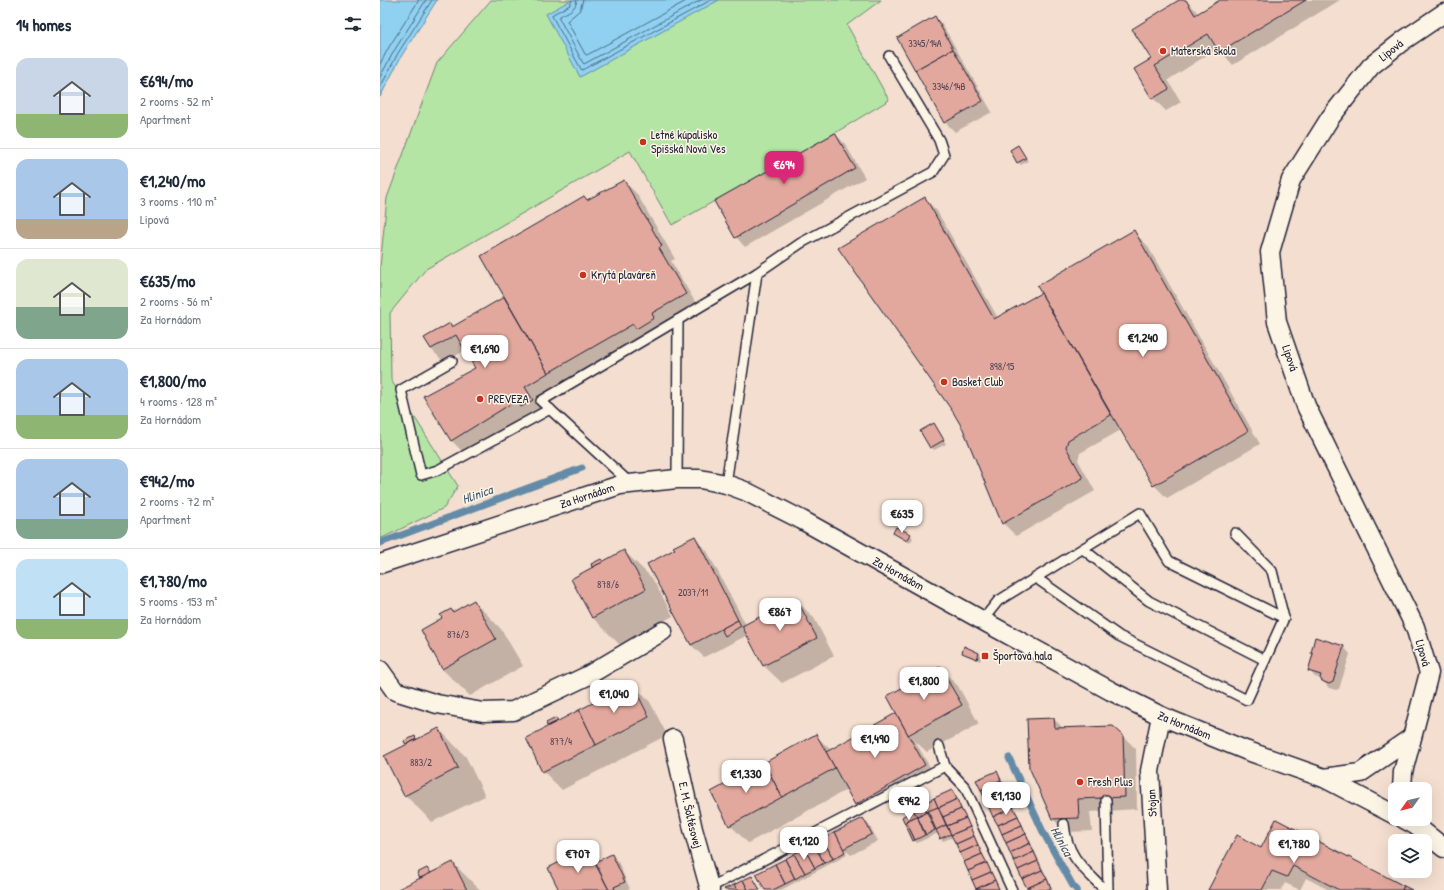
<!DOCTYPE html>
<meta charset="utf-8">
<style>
body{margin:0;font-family:"Patrick Hand",sans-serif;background:#f2f2f3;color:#1f2937;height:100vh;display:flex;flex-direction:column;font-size:15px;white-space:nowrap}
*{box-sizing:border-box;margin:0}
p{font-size:13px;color:#747a83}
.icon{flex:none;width:22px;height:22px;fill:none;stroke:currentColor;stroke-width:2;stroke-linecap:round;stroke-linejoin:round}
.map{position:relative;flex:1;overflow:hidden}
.side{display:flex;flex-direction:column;background:#fff;width:380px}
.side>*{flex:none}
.needle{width:26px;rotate:236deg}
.buttons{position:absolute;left:1008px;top:782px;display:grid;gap:8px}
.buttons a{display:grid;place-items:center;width:44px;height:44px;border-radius:8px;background:#fff;box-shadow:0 4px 16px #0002;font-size:20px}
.price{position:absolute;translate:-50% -34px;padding:0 9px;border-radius:8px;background:#fff;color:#222;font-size:13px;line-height:26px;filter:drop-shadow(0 1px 2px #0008)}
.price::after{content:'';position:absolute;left:50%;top:24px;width:12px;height:9px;margin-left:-6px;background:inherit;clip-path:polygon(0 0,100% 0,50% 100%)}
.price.active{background:#db2777;color:#fff}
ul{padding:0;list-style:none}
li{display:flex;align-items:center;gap:12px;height:100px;padding:0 16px}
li+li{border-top:1px solid #e0e1e3}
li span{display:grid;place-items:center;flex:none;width:112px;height:80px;border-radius:12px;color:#555}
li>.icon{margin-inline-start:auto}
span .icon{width:48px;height:48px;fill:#fffc;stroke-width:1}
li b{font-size:17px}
h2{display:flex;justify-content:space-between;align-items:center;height:48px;padding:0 16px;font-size:17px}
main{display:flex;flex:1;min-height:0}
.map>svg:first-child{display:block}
.green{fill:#b4e5a5;stroke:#6b8470}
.water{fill:#90d1f1;stroke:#648ba8}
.shadow{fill:#0003}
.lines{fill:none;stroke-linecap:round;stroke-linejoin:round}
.shore{stroke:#4e6884;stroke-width:1}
.stream{stroke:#648ba8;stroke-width:7}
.building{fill:#e2a89d;stroke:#22223b}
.lane-casing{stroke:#22223b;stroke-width:12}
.street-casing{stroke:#22223b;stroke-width:21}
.lane{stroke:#fcf5e5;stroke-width:9}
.street{stroke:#fcf5e5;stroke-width:18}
.poi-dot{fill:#c8321e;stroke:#fcf5e5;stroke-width:1.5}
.labels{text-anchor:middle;stroke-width:3;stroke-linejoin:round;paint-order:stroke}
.number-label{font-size:10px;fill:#524454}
.street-label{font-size:12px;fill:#22223b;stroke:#fcf5e5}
.poi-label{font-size:12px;fill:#22223b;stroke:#fcf5e5;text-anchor:start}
.water-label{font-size:13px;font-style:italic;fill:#435772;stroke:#fcf5e5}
</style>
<main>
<section class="side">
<h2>14 homes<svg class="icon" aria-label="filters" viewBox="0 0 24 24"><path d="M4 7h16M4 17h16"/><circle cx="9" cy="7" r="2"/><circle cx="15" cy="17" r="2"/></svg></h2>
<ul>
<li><span style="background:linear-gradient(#c9d6e8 70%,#8fb573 0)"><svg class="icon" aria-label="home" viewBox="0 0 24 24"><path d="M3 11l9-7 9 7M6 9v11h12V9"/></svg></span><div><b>€694/mo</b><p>2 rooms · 52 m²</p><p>Apartment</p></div></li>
<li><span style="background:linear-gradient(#a9c7e8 75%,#b9a48a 0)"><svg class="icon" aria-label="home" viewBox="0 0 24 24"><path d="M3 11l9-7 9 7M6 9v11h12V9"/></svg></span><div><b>€1,240/mo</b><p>3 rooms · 110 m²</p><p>Lipová</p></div></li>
<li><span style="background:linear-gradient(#dfe7d0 60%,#7fa58c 0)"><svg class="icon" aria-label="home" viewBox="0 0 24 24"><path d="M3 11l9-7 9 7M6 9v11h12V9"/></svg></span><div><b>€635/mo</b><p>2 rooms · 56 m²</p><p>Za Hornádom</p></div></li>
<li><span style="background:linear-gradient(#a9c7e8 70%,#8fb573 0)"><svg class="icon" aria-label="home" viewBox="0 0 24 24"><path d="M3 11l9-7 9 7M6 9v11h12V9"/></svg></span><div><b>€1,800/mo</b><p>4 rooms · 128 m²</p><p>Za Hornádom</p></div></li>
<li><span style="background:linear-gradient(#a9c7e8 75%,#7fa58c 0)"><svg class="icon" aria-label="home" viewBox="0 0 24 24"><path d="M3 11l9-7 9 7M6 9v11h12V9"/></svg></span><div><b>€942/mo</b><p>2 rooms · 72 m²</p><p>Apartment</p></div></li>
<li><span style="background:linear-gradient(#bfe0f5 75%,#8fb573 0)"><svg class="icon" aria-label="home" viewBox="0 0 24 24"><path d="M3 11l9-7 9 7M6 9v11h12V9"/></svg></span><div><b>€1,780/mo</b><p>5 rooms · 153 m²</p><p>Za Hornádom</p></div></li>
</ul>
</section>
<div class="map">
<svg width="1064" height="890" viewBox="0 0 1064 890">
<rect width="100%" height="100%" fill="#f4decf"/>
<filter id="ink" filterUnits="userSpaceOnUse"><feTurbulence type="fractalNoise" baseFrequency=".025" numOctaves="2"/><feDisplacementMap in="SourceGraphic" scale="8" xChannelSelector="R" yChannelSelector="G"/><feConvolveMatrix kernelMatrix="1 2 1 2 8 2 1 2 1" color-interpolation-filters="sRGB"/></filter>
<g filter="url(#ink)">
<path class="green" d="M111,0H501L467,25L509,100L455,133L292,225L250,151L46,269L10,313L11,380L78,486L64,508L0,539V267L7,198L57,63Z"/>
<g class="water">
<path d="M0,0H57L22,55L0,97Z"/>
<path d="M191,0H339L200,77L166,14Z"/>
</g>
<g class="shadow">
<path d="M800,0H806L819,14L842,0H960L853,65L838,48L788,80L801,102L786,111L773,98L755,69L772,59Z"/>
<path d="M555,18L562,24L612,112L575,132L565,122L518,38Z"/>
<path d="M455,134L465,144L485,178L365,247L356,237Z"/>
<path d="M638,146L648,161L641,165L638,162Z"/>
<path d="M244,181L257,194L295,259L291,261L318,307L157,400L165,414L155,420L149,414L84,453L71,440L96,368L86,350L64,362L51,349L46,339L70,325L73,328L126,298L204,197L208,201Z"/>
<path d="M544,198L557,211L618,318L663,293L754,232L767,245L880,444L787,498L774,485L741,430L700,453L698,460L715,491L636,536L623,523Z"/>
<path d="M554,424L566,444L554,450L551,447Z"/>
<path d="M514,533L530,535L533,538L530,543Z"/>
<path d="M314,538L327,551L366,625L386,615L393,609L395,611L416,600L434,618L454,656L402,683L383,665L368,635L324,657L311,645L296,549Z"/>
<path d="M244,551L272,578L293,616L240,645L213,618L192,580L214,568L212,564L223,563Z"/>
<path d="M94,601L121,629L143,666L90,696L62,669L64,618Z"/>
<path d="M936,638L964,647L970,654L959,689L956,690L949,688L941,679L935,677L929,670L934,655Z"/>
<path d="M583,652L599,653L602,656L600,661L586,655Z"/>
<path d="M560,668L578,686L599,724L547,752L535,741L555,776L486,814L476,804L468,789L368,843L350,825L436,736L451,750L516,714L519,718Z"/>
<path d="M252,684L270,702L287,735L182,790L163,771L147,738L169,727L167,724L176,719L179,722L222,700L219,697L228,692L232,695Z"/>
<path d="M674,719L684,729L742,735L756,749L757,809L710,812L712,831L686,832L673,819Z"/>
<path d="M59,729L86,757L105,796L52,822L25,795L28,745L26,742L35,737L38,740Z"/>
<path d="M616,772L619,775L673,890H649Z"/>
<path d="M572,791L575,794L620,890H598L573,837L563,841L561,839L576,833H558L537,843L534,840L523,817Z"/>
<path d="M483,819L489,825L498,841L471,855L464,849L467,855L401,890H386Z"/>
<path d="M207,849L219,861L231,855L238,862L250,889L247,890H180Z"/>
<path d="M882,849L1029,890H949L926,878L920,890L905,883L901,890H829Z"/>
<path d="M73,863L100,890H19L42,878L41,877Z"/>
</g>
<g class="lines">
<g class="shore">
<path d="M192,0L190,5L173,14L172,16L201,69L202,70L331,0"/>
<path d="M197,0C196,10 187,12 180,16L179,18L203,63L204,64L321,0"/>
<path d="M203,0L200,10L187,21L205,54L207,55L308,0"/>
<path d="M0,64L9,47L39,0"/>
<path d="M0,77L14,51L46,0"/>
<path d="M0,88L18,53L52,0"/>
</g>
<g class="stream">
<path d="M0,543L202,468"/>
<path d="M629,758L664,834L693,886L697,890"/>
</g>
</g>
<g class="building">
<path d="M799,0H806L815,15L840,0H926L839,52L828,34L775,66L789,89L772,99L754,69L771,59L752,29Z"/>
<path d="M555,16L573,49L535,70L517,38Z"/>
<path d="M573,49L603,101L564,123L535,70Z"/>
<path d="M455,133L475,168L355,238L334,201Z"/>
<path d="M638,145L646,158L637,163L630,150Z"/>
<path d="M244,180L282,246L279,248L306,294L272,313L274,318L256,329L253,324L168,373L101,256L204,196L207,200Z"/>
<path d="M545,197L614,319L661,293L731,415L688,440L686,447L703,478L622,524L583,429L573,412L458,248Z"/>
<path d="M754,230L868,431L773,486L657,286Z"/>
<path d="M124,297L168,373L145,387L153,400L141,407L137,400L71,441L43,396L95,368L76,335L51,349L44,338L70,323L72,327Z"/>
<path d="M554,423L564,440L550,448L540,431Z"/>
<path d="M516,527L531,534L527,541L513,533Z"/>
<path d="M315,536L358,620L311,645L267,564L295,549L293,547Z"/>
<path d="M244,550L266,589L212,618L191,579Z"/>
<path d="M221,559L223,562L212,567L211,564Z"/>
<path d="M416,598L437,638L383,666L362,626Z"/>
<path d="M94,600L116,639L62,669L41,630L62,618L60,615L71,609L73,612Z"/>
<path d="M393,607L394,610L384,615L382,612Z"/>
<path d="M358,620L361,626L345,636L341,629Z"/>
<path d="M935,637L964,646L953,682L949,684L942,681L940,678L941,675L928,671L933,654L931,653Z"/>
<path d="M584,646L599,653L597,659L582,653Z"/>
<path d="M560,667L582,705L528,735L507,696Z"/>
<path d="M252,683L269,717L216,745L199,710Z"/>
<path d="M229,690L230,694L220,699L218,696Z"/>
<path d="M199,710L216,745L162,772L146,738Z"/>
<path d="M516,713L545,765L475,805L446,752Z"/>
<path d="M176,718L178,721L167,726L166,723Z"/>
<path d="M674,718L675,728L733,726L743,735L745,797L698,799L699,818L672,819L649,767L647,719Z"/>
<path d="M59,728L78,768L24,796L4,756Z"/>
<path d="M436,734L455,768L402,797L384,763Z"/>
<path d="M35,736L36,739L26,745L24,741Z"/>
<path d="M384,763L402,797L349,826L331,792Z"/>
<path d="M617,771L621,780L601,790L596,780Z"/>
<path d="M621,780L625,790L605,799L601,790Z"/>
<path d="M572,790L577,799L558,808L554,798Z"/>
<path d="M625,790L629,798L609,808L605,799Z"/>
<path d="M554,798L558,807L547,812L543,804Z"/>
<path d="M629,798L633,807L613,817L609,808Z"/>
<path d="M577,799L581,809L563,817L558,808Z"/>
<path d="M543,804L547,812L537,816L533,810Z"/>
<path d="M558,807L566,825L556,830L548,811Z"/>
<path d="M633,807L638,816L618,825L613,817Z"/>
<path d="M581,809L586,818L567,826L563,817Z"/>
<path d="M533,810L537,816L526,821L535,840L533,841L522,817Z"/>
<path d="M547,812L555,830L546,835L537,816Z"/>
<path d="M537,816L545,835L535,840L526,821Z"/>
<path d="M638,816L642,825L622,834L618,825Z"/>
<path d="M483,818L492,834L463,849L455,832Z"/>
<path d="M586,818L590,827L571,835L567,826Z"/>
<path d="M896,819L1024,886L1022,890H959L913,866L907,877L892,871L882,890H828L857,835L881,848Z"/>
<path d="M566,825L571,834L559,839L560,838L556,830Z"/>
<path d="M642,825L646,834L626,843L622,834Z"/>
<path d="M590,827L594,836L576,844L571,835Z"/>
<path d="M455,832L465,852L453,859L443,839Z"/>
<path d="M646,834L650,843L630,853L626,843Z"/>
<path d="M594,836L598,845L580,853L576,844Z"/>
<path d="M443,839L453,859L444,863L434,844Z"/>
<path d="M650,843L654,852L634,861L630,853Z"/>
<path d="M434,844L444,863L435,868L424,848Z"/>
<path d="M598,845L602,854L584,862L580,853Z"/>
<path d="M207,848L229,890H179L168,868Z"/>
<path d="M424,848L435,868L425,873L414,854Z"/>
<path d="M654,852L658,861L638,870L634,861Z"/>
<path d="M232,854L245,882L234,887L235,890H229L215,862Z"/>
<path d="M414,854L425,873L415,879L405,859Z"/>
<path d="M602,854L607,863L588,871L584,862Z"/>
<path d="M405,859L415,879L405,884L395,864Z"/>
<path d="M658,861L662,870L642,879L638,870Z"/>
<path d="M73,862L87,890H18V889Z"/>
<path d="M607,863L611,872L592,880L588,871Z"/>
<path d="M395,864L405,884L393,890H385L376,874Z"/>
<path d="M47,868L51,873L40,878L37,873Z"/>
<path d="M662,870L667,879L647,888L642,879Z"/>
<path d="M611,872L615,880L596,889L592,880Z"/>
<path d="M372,876L380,890H368L363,880Z"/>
<path d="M667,879L671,888L666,890H648L647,888Z"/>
<path d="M363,880L368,890H357L354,885Z"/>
<path d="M615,880L619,889H596Z"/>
<path d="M354,885L357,890H345L344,889Z"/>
<path d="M1024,886L1032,890H1022Z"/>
</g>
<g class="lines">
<defs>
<g id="lane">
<path d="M72,361L21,390L41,475L58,470L170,409"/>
<path d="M297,479L298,320"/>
<path d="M250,483L161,401L377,273"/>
<path d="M346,484L377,273L421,243L553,172L564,155L559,140L509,56"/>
<path d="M855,533L892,571L904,618"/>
<path d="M703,549L769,601L885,660"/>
<path d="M602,621L618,601L760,513L789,561L904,618L867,700L739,636L656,578"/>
<path d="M565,766L585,787L632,890"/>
<path d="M726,800L728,890"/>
<path d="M684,824C687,857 703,868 725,890"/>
<path d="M329,888L565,766L559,746"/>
</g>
<g id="street">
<path id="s1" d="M0,564L240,485L297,479H320L346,484L365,491L422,520L607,623L731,691L781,716L865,750L944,778L1015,815"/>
<path d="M0,670L15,691L57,704L103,712L133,711L207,676L283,631"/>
<path id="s2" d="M293,739L313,829L330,890"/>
<path d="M944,778L980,773L1031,738"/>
<path id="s3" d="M1022,789L1023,772L1049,673L1035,627L926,406L897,322L890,252L911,180L950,118L991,66L1024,40L1064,13"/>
<path d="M1024,819L1035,825L1064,848"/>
<path d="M777,890L770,771L781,716"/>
</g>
</defs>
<use href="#lane" class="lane-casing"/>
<use href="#street" class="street-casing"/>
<use href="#lane" class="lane"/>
<use href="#street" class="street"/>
</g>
</g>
<g class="poi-dot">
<circle cx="783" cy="51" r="4"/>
<circle cx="263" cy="142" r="4"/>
<circle cx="203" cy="275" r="4"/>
<circle cx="564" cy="382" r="4"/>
<circle cx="100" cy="399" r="4"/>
<rect x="601" y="652" width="8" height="8" rx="2"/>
<circle cx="700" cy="782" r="4"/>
</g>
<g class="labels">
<g class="number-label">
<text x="545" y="47">3345/14A</text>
<text x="569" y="90">3346/14B</text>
<text x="622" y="370">898/15</text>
<text x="228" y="588">878/6</text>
<text x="313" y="596">2037/11</text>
<text x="78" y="638">876/3</text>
<text x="181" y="745">877/4</text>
<text x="41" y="766">883/2</text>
</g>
<g class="street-label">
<text dy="4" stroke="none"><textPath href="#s3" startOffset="813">Lipová</textPath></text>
<text transform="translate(910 358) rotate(71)" y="4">Lipová</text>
<text dy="4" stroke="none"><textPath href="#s1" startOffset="218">Za Hornádom</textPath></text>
<text dy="4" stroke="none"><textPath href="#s1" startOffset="554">Za Hornádom</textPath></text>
<text transform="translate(1043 653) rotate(74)" y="4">Lipová</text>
<text dy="4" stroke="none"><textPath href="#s1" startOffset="878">Za Hornádom</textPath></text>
<text transform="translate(772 803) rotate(-93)" y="4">Stojan</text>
<text dy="4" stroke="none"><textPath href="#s2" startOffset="78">E. M. Šoltésovej</textPath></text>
</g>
<g class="poi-label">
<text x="791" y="55">Materská škola</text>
<text x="271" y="139">Letné kúpalisko<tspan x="271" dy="14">Spišská Nová Ves</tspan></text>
<text x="211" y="279">Krytá plaváreň</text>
<text x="572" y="386">Basket Club</text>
<text x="108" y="403">PREVEZA</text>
<text x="613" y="660">Športová hala</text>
<text x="708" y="786">Fresh Plus</text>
</g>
<g class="water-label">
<text transform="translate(97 494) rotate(-20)" y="5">Hlinica</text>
<text transform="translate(682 841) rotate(61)" y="5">Hlinica</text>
</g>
</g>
</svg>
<div class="buttons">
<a><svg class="needle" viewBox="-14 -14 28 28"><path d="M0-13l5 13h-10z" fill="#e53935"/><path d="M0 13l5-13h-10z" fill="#747a83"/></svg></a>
<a><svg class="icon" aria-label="layers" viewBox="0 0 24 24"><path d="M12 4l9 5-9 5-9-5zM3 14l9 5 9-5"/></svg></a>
</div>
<b class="price active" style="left:404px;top:185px">€694</b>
<b class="price" style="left:763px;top:358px">€1,240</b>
<b class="price" style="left:105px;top:369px">€1,690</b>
<b class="price" style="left:522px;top:534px">€635</b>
<b class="price" style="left:400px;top:632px">€867</b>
<b class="price" style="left:544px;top:701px">€1,800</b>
<b class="price" style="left:234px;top:714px">€1,040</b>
<b class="price" style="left:495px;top:759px">€1,490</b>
<b class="price" style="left:366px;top:794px">€1,330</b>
<b class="price" style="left:626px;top:816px">€1,130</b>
<b class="price" style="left:529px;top:821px">€942</b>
<b class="price" style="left:424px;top:861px">€1,120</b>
<b class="price" style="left:914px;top:864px">€1,780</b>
<b class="price" style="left:198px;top:874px">€707</b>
</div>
</main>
